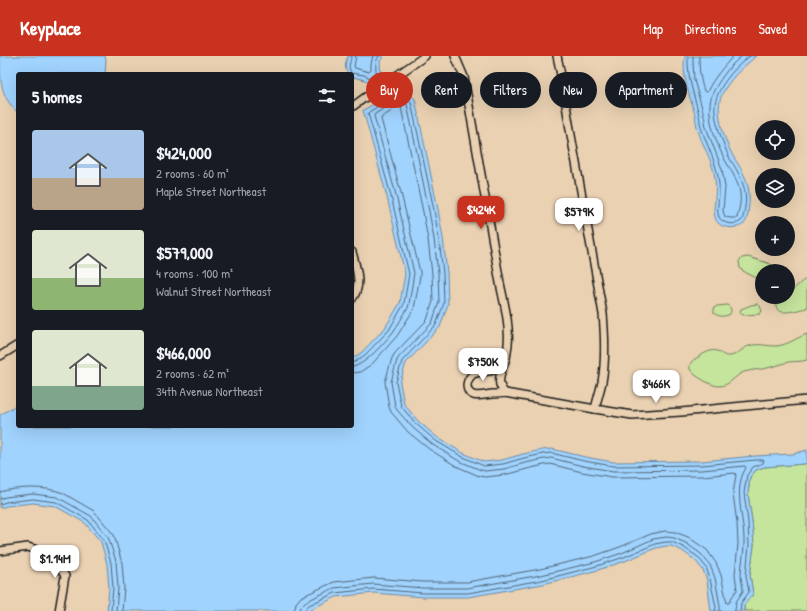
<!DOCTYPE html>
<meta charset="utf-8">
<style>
body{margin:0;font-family:"Patrick Hand",sans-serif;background:#242831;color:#f1f3f6;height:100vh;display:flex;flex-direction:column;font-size:15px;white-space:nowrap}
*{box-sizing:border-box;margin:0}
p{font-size:13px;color:#9ea1a6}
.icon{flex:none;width:22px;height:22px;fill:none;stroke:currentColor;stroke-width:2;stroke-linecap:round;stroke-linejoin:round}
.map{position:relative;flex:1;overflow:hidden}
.panel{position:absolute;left:16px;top:16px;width:338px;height:356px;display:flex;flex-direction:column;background:#171b24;border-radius:4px;box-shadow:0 4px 16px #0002}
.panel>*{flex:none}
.hud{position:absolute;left:366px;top:16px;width:380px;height:36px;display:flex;gap:8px}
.controls{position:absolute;left:755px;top:64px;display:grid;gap:8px}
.controls a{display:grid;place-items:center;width:40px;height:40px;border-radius:50%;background:#171b24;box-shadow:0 4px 16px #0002;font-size:20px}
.price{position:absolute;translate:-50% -34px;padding:0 9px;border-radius:8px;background:#fff;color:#222;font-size:13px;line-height:26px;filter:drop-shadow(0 1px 2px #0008)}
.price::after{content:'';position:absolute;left:50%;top:24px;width:12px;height:9px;margin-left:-6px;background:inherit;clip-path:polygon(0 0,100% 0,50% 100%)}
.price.selected{background:#c8321e;color:#fff}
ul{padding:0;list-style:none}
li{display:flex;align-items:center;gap:12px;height:100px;padding:0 16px}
li span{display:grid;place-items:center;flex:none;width:112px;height:80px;border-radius:4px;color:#555}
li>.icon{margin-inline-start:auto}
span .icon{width:48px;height:48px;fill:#fffc;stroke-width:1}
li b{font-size:17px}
h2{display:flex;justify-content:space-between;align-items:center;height:48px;padding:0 16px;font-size:17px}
.pill{padding:0 14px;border-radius:18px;background:#171b24;box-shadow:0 4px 16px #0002;font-size:14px;line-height:36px}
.pill.selected{background:#c8321e;color:#fff}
header{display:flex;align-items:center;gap:24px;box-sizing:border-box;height:56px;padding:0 20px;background:#c8321e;color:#fff}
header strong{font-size:19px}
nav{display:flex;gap:22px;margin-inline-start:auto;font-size:14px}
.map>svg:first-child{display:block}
.green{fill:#c5e49c;stroke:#70805c}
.water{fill:#a0d3fe;stroke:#6b8aa4}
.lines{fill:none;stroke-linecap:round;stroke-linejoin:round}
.shore{stroke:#516576;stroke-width:1}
.street-casing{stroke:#1c1c1c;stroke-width:10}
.street{stroke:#ead1b2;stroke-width:7}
</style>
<header>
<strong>Keyplace</strong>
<nav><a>Map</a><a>Directions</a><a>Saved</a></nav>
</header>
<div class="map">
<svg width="807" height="555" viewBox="0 0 807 555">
<rect width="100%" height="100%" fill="#ead1b2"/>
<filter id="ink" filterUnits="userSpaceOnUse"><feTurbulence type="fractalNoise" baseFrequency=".025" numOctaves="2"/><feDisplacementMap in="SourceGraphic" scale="8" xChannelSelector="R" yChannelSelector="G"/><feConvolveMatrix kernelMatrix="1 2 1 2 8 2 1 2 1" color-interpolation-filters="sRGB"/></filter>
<g filter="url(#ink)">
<g class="green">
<path d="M748,201L768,207L772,209L774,215H762V224H760L743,215L740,212L739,205L742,202Z"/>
<path d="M807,223V252C799,253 776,262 776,249C776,245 778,243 781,241H788V237C796,234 798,226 807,223Z"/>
<path d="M758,248L760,250L762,255L760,258L744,259L741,258L740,255L741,253L751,249Z"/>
<path d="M727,249C731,251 732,254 730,258C725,261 718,261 714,257V252L717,250Z"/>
<path d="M807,278V304C801,306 795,305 789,306C783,307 777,310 771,311C763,314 753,313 744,316C735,319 729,331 718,330C712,330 692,319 690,313C689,309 691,305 695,303C700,300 711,292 717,295C722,297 724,301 730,300C738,299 742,292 749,290C758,287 767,290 776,290C788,289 796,282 807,278Z"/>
<path d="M807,407V555H744V549L753,538L750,519L754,489L752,465L748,438L750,421L756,414L764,411L804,408Z"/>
</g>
<g class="water">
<path d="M0,0H105L106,4L105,18H18V57C0,40 0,24 0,0Z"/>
<path d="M348,0H384L380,5L381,23L387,32L393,36L403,31L415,43L438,153L443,182L447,217L448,248L440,271L406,307L400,327L404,348L418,365L438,382L463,397L484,406L502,404L523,398L542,394L552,393L585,401L613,406L702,405L755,400L793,398L807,394V407L804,408L764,411L756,414L750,421L748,438L752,465L754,489L750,519L753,538L744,549V555H711L707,524L703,514L695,504L681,494L671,490H666L656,492L625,505L598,514L543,528L468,541H423L374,537L336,541L307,555H107L109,532L107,508L101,486L85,467L55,450L33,447L7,450L0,452V359L18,348V370H352V303L362,296L385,272L400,247L405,218L387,141L363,54L380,45C380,42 381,40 380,38C378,26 362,23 352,21V18H348C344,11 345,7 348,0Z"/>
<path d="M685,0H756C753,3 750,5 747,8C737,16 725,30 721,41C715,58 725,85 733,100C737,107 742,113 745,121C750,133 750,144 748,157C747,161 747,165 744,168C738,173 724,173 718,167C715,164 714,158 714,153C715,141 717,129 714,117C711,102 702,89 698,74C696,69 696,64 695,59C690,40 681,20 685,0Z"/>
</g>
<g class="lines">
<g class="shore">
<path d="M351,0C351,8 347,8 351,17L364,19L375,24L377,22C376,14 374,7 379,0"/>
<path d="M356,0L354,10L355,12L369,16L371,14V8L373,0"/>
<path d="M688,0C687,22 694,38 699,59C700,64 700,69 702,74C709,95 721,115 719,138C719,145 716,154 719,161C722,168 735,170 741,165C744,162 744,155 745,151C748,133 739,117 730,103C726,95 723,86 720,78C717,68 714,58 715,48C718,30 736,10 750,0"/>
<path d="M693,0V6L694,24L704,59L706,71L722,113L725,131L723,155L725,161L731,162H737C738,159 738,156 739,153C744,133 734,120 725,104C717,89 708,65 710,48C711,37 717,29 723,20C728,13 735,5 742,0"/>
<path d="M699,0C699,12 700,23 704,35L705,36H707C714,21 723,12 733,0"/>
<path d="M352,306H355L365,299L389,274L404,248L409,218L391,140L368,57L369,56L383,47L385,37H387L393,39L402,36L411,46L434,154L439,183L443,217L444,247L436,269L402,305L396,326L401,350L415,367L436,385L461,400L484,410L503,408L524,402L543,398L551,397L584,405L613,410L702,409L756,404H763L764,405L763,407L753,411L747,419L744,437L748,466L749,489L746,520L749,536L741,547L740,555"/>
<path d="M352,311C363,311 386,285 393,276C398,269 403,260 408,252L409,248L414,217L396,139L374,60L375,58L386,51L390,45L395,44L401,42L407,48L429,155L434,183L438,217L439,246L432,267L399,301L397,304L391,326L395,350L397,354L412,371L433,389L459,405L481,414L485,415L504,413L525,407L544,403L551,402L583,410L613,415L702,414L745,410L746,412C732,433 745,464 744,488C744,499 741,509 741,519C741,525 743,530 743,535L736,546L735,555"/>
<path d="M0,436C17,431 46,430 63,437L94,455L114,479L122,507L124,532L122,555"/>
<path d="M0,443L5,441L33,438L57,441L91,460L108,481L116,505L118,532L116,555"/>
<path d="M0,448L6,446L33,443L56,446L88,464L104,484L111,507L113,532L111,555"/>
<path d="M294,555L296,547L301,541L334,526L374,522L423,526H467L540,513L594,500L620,491L651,478L665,475L675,476L688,481L707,494L716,507L721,519L727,547H729L732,541L737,534L735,518L738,488L737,467L733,438L736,419L735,417L702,420L612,421L582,416L550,408L544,409L527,413L504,419L485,421L479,420L456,410L429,393L408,376L391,356L389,351L385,326L392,302L395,297L427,264L433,245L432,218L428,184L423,156L401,51L400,50L394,51L390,56L382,61L381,63L401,137L420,216V220L414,253L397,280L372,308L360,316L352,317"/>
<path d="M300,555L301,550L305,546L334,532L373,528L423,532H467L541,519L595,506L622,497L653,483L667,481L674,482L686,487L701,498L710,509L715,522L720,550V555"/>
<path d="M305,555L306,552L309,549L335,537L373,533L423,537H468L542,524L597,510L624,501L655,488L666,486H672L683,491L698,501L706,511L710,523L716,551L715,555"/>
</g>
<defs>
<g id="street">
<path d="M455,0L464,21L500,227C504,247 510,268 508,289C507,294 507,298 506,302C503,311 498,320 500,329C501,332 503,335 505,337"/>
<path d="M557,0L560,14L571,79L603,258C605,281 606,304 602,326C600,335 597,344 595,353"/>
<path d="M352,51L367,40L425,0"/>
<path d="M352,196C356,211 363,229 352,243"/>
<path d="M0,300L18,289"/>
<path d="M506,301C503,305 499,310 496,313C488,317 479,314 472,319C469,322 467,326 467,330C468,344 483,339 492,338C496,338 501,338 505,337L595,353L632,359L681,356L807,344"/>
<path d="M0,495L28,491L37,494H41L57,507L65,520L59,555"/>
</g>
</defs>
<use href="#street" class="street-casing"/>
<use href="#street" class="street"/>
</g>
</g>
</svg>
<div class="controls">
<a><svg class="icon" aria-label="locate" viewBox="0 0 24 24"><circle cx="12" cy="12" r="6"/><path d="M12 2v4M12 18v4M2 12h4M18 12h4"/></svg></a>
<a><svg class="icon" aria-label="layers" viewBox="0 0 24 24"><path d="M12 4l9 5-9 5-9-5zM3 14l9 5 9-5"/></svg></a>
<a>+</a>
<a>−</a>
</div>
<b class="price selected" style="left:481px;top:174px">$424K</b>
<b class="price" style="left:579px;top:176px">$579K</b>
<b class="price" style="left:483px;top:326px">$750K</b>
<b class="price" style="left:656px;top:348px">$466K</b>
<b class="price" style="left:55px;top:523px">$1.14M</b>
<div class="hud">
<a class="pill selected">Buy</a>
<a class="pill">Rent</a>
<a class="pill">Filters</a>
<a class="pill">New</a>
<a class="pill">Apartment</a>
</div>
<section class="panel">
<h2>5 homes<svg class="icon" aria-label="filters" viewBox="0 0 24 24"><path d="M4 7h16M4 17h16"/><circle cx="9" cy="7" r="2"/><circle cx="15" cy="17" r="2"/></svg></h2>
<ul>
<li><span style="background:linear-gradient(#a9c7e8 60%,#b9a48a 0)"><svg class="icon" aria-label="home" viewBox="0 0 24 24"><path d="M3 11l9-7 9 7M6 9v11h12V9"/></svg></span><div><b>$424,000</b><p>2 rooms · 60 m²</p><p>Maple Street Northeast</p></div></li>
<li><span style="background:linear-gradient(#dfe7d0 60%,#8fb573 0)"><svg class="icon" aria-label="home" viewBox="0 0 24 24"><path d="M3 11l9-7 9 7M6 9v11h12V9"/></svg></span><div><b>$579,000</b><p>4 rooms · 100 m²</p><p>Walnut Street Northeast</p></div></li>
<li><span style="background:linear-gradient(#dfe7d0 70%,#7fa58c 0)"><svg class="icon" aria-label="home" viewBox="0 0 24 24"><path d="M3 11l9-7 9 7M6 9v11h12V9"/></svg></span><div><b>$466,000</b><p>2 rooms · 62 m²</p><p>34th Avenue Northeast</p></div></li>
</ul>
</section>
</div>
